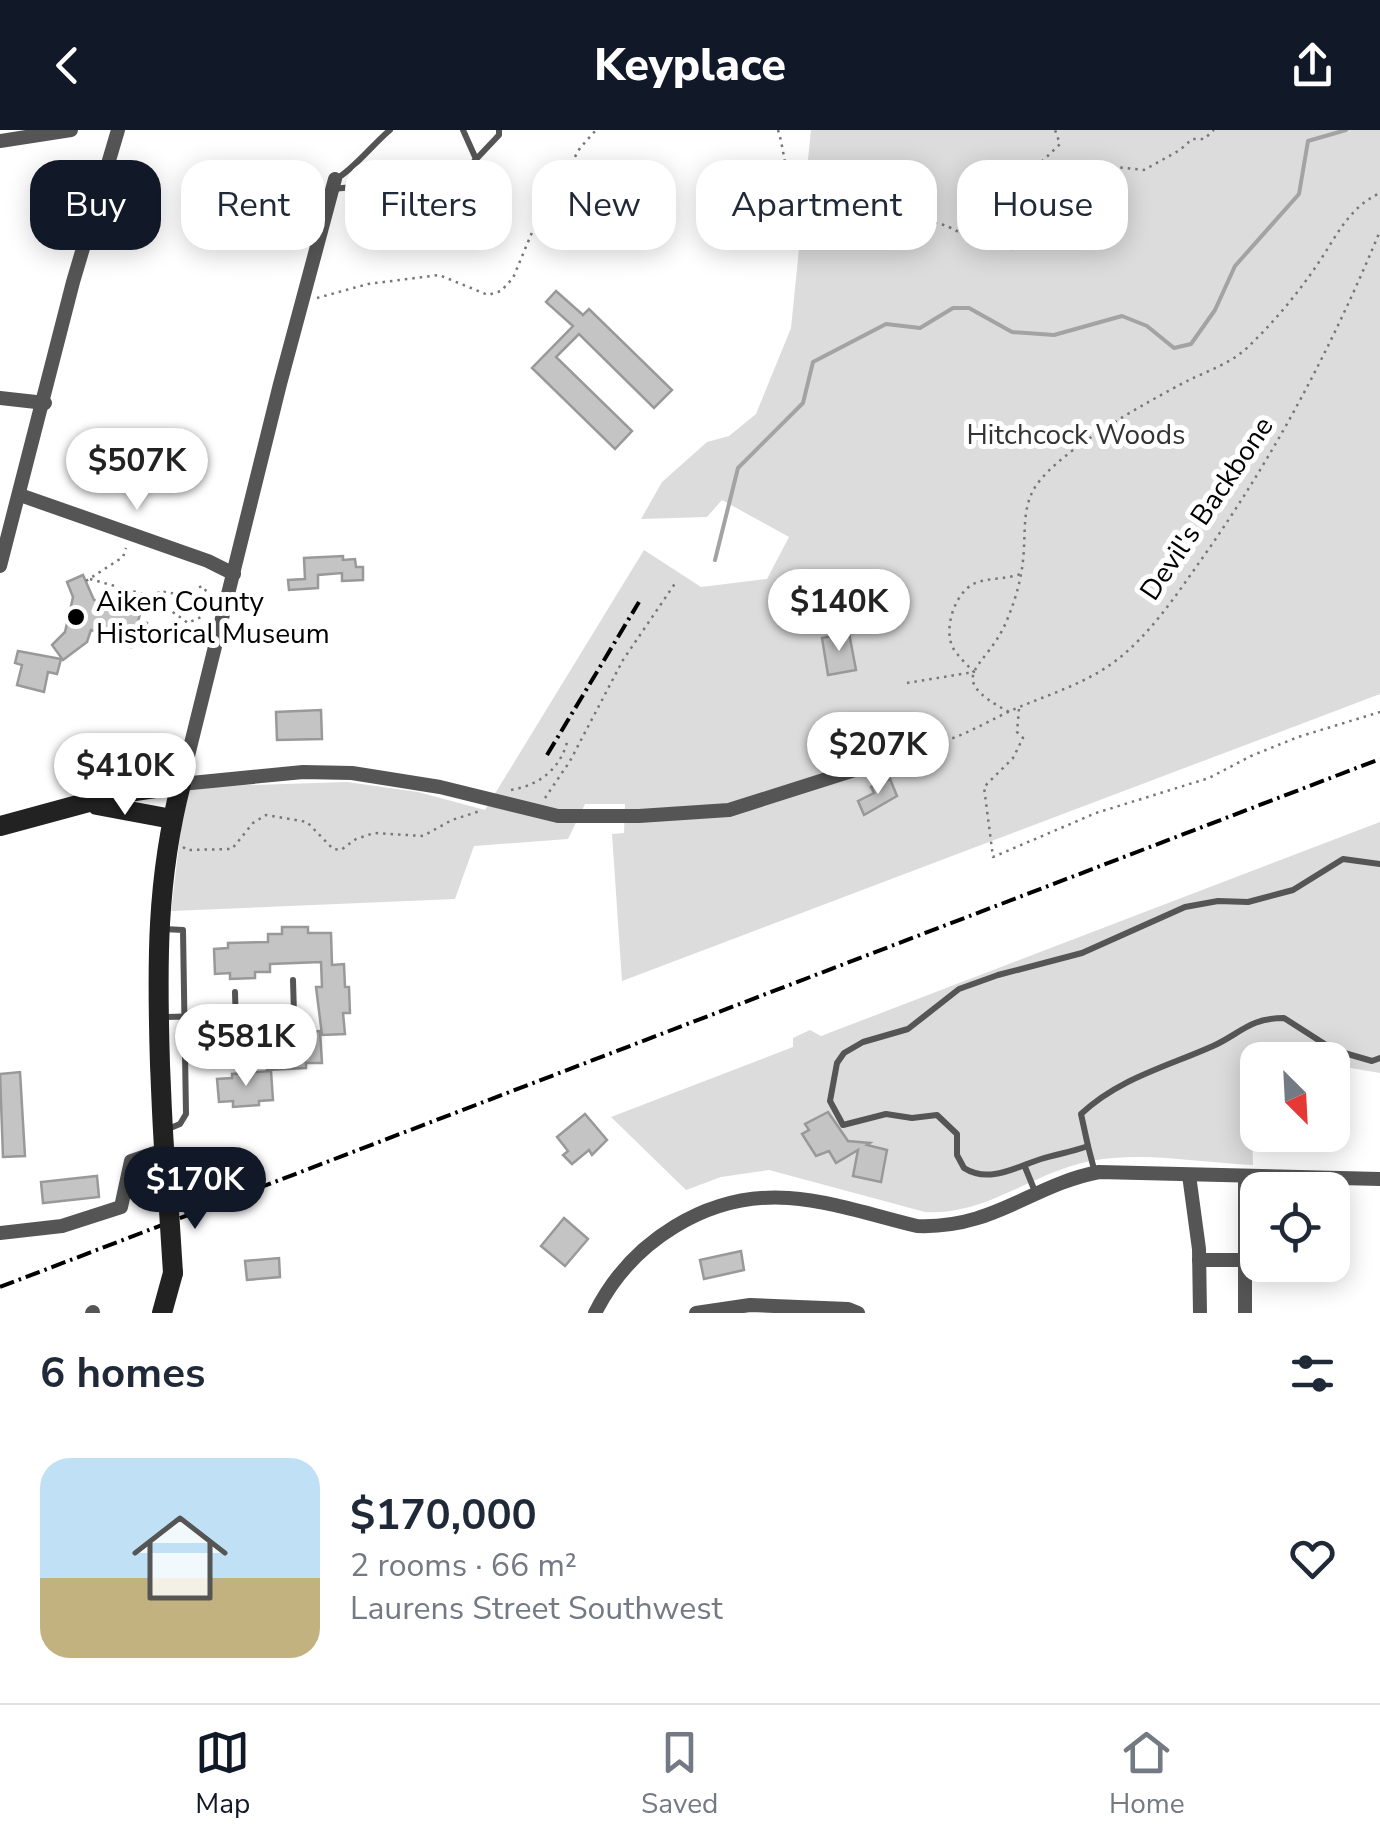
<!DOCTYPE html>
<meta charset="utf-8">
<style>
body{margin:0;font-family:"Nunito Sans",sans-serif;background:#f6f6f7;color:#1f2937;height:100vh;display:flex;flex-direction:column;font-size:38px;white-space:nowrap}
*{box-sizing:border-box;margin:0}
p{font-size:32px;color:#747a83}
.icon{flex:none;width:55px;height:55px;fill:none;stroke:currentColor;stroke-width:2;stroke-linecap:round;stroke-linejoin:round}
.map{position:relative;height:1183px;overflow:hidden}
.drawer{display:flex;flex-direction:column;background:#fff;flex:1}
.drawer>*{flex:none}
.hud{position:absolute;left:30px;top:30px;width:1320px;height:90px;display:flex;gap:20px}
.needle{width:65px;rotate:156deg}
.buttons{position:absolute;left:1240px;top:912px;display:grid;gap:20px}
.buttons a{display:grid;place-items:center;width:110px;height:110px;border-radius:20px;background:#fff;box-shadow:0 5px 25px #0003;font-size:50px}
.price{position:absolute;translate:-50% -85px;padding:0 22px;border-radius:35px;background:#fff;color:#222;font-size:32px;line-height:65px;filter:drop-shadow(0 2px 5px #0008)}
.price::after{content:'';position:absolute;left:50%;top:60px;width:30px;height:22px;margin-left:-15px;background:inherit;clip-path:polygon(0 0,100% 0,50% 100%)}
.price.current{background:#111827;color:#fff}
ul{padding:0;list-style:none}
li{display:flex;align-items:center;gap:30px;height:250px;padding:0 40px}
li+li{border-top:2px solid #e0e1e3}
li span{display:grid;place-items:center;flex:none;width:280px;height:200px;border-radius:30px;color:#555}
li>.icon{margin-inline-start:auto}
span .icon{width:120px;height:120px;fill:#fffc;stroke-width:1}
li b{font-size:42px}
h2{display:flex;justify-content:space-between;align-items:center;height:120px;padding:0 40px;font-size:42px}
.pill{padding:0 35px;border-radius:30px;background:#fff;box-shadow:0 5px 25px #0003;font-size:35px;line-height:90px}
.pill.current{background:#111827;color:#fff}
header{display:flex;justify-content:space-between;align-items:center;height:130px;padding:0 40px;background:#111827;color:#fff;font-size:45px;font-weight:800}
.tab-bar{display:flex;justify-content:space-around;align-items:center;height:140px;border-top:2px solid #e0e1e3;background:#fff;font-size:28px;color:#747a83}
.tab-bar a{display:grid;justify-items:center;gap:5px}
.tab-bar .current{color:#111827}
.map>svg:first-child{display:block}
.green{fill:#dcdcdc}
.lines{fill:none;stroke-linecap:round;stroke-linejoin:round}
.stream{stroke:#a3a3a3;stroke-width:4}
.building{fill:#c4c4c4;stroke:#999;stroke-width:2.5}
.path{stroke:#777;stroke-width:2.5;stroke-dasharray:2.5 5;stroke-linecap:butt}
.lane{stroke:#555;stroke-width:6}
.street{stroke:#555;stroke-width:14}
.secondary{stroke:#222;stroke-width:20}
.rail{stroke:#000;stroke-width:4;stroke-dasharray:15 5 2.5 5;stroke-linecap:butt}
.secondary-bridge{stroke:#222;stroke-width:20}
.poi-dot{fill:#000;stroke:#fff;stroke-width:4}
.labels{text-anchor:middle;stroke-width:10;stroke-linejoin:round;paint-order:stroke}
.park-label{font-size:28px;fill:#333;stroke:#fff}
.street-label{font-size:28px;fill:#000;stroke:#fff}
.poi-label{font-size:28px;fill:#000;stroke:#fff;text-anchor:start}
</style>
<header><svg class="icon" aria-label="back" viewBox="0 0 24 24"><path d="M15 5l-7 7 7 7"/></svg>Keyplace<svg class="icon" aria-label="share" viewBox="0 0 24 24"><path d="M12 15V3M7 8l5-5 5 5M5 13v7h14v-7"/></svg></header>
<div class="map">
<svg width="1380" height="1183" viewBox="0 0 1380 1183">
<rect width="100%" height="100%" fill="#fff"/>
<g class="green">
<path d="M811,0H1380V564L622,851L612,704L624,703L625,674H585L568,709L474,716L455,769L171,781L186,657L347,652L418,662L485,680L644,420L701,457L767,449L789,407L722,370L707,387L641,389L662,352L707,312L729,306L756,284L791,198Z"/>
<path d="M1380,692V943L1333,935L1332,930H1306L1250,921L1253,1035C1200,1033 1144,1021 1091,1031C1032,1042 987,1086 925,1082L769,1040L721,1047L686,1060L611,987L793,917V908L810,900L821,906Z"/>
</g>
<g class="lines">
<path class="stream" d="M715,430L738,338L803,273L813,232L886,194L920,198L953,178H969L1012,202L1054,205L1122,186L1147,196L1174,218L1191,214L1215,180L1235,136L1299,64L1308,11L1346,0"/>
</g>
<g class="building">
<path d="M556,161L583,185L589,179L672,260L654,278L579,204L556,227L632,301L615,319L532,238L573,196L546,172Z"/>
<path d="M343,426V430L355,429L356,437H363V450L342,451V443L318,445V458L289,460L288,450L305,449L304,428Z"/>
<path d="M83,445L94,470L123,479L125,470L143,475L138,491L147,493L142,510L134,507L131,517L113,512L115,507L91,500L87,512L63,530L52,515L65,502L73,467L67,452Z"/>
<path d="M849,503L856,540L828,545L822,508Z"/>
<path d="M18,521L61,529L57,544L48,542L44,562L17,555L22,535L15,533Z"/>
<path d="M321,580L322,609L277,610L276,582Z"/>
<path d="M890,649L897,666L864,685L858,671L874,663L871,657Z"/>
<path d="M282,797H308V803H331L332,835L344,834L345,857H349L350,883H343L345,904L322,905L316,857H322L321,832L270,834V842H255V848L230,849V843L215,844L214,819L228,818V813L268,812V804H282Z"/>
<path d="M320,901L322,933H306V938L267,940L266,910L281,909V903Z"/>
<path d="M271,941L273,970L259,971V975L233,977V971L219,972L217,949L232,948V944Z"/>
<path d="M20,942L25,1026L3,1027L0,944Z"/>
<path d="M828,982L848,1011L870,1013L867,1015L887,1020L881,1052L853,1046L858,1020L836,1033L829,1021L816,1026L802,1004L809,1000L805,994Z"/>
<path d="M585,984L607,1010L592,1025L589,1020L572,1034L563,1025L568,1021L557,1007Z"/>
<path d="M97,1046L99,1067L43,1073L41,1052Z"/>
<path d="M564,1088L588,1109L565,1136L541,1116Z"/>
<path d="M741,1121L744,1140L704,1149L700,1130Z"/>
<path d="M279,1128L280,1147L247,1150L245,1131Z"/>
</g>
<g class="lines">
<g class="path">
<path d="M778,0C784,18 784,40 793,56C799,69 830,89 843,99C863,91 869,103 888,100C903,98 918,91 935,93C957,96 960,110 986,106L1005,118L1014,119L1027,79L1073,70L1098,35L1144,40L1180,20L1192,9H1204L1214,0"/>
<path d="M1028,78L1032,66L1029,44L1060,14L1055,0"/>
<path d="M317,168L368,154L439,145L488,165L501,161L513,148L533,100L580,18L596,0"/>
<path d="M90,449L157,468L155,477L170,480L188,493L201,487L207,462L202,456L182,465L159,461L157,468"/>
<path d="M86,451L123,427L126,418"/>
<path d="M907,553L974,542C967,535 958,526 953,518C943,498 955,464 973,454C988,447 1005,450 1020,444"/>
<path d="M1019,579L1017,602L1023,608L1013,628L984,657L993,727L1096,683L1209,648L1251,626L1298,607L1380,582"/>
<path d="M1009,582C940,545 987,540 1007,490C1017,466 1023,443 1024,417C1025,399 1024,381 1031,365C1046,326 1151,270 1189,250C1208,241 1233,232 1248,217C1275,191 1300,161 1321,129C1338,103 1350,77 1380,63"/>
<path d="M938,613C963,606 985,593 1008,582C1045,565 1085,555 1118,529C1151,503 1177,464 1201,430C1274,327 1332,217 1380,101"/>
<path d="M511,660C541,655 562,637 568,608"/>
<path d="M545,668L570,631L623,530L676,452"/>
<path d="M183,717L187,720L232,719L253,693L266,685L307,692L333,719L341,720L356,709L374,703L423,706L452,690L480,681"/>
</g>
<g class="lane">
<path d="M463,0L476,29"/>
<path d="M336,49C353,40 373,14 390,0"/>
<path d="M333,59L362,56L411,68L447,60L499,5V0"/>
<path d="M870,634L860,609L870,600C882,607 887,614 885,628"/>
<path d="M1380,734L1343,729L1293,760L1248,772L1218,771L1185,777L1082,823L998,845L959,859L908,899L863,912L844,923L837,933L830,971L843,995L886,984L912,988L937,985L957,1004V1025L964,1038C989,1054 1016,1037 1041,1029C1057,1024 1072,1022 1088,1016L1081,984C1120,948 1166,937 1213,916C1240,904 1249,888 1284,888L1334,920L1372,931L1380,928"/>
<path d="M164,799L183,800L186,984L180,994L168,999"/>
<path d="M235,862L237,935"/>
<path d="M165,887L294,884L293,850"/>
<path d="M1088,1016L1095,1043"/>
<path d="M1025,1037L1036,1064"/>
</g>
<g class="street">
<path d="M0,11L71,0"/>
<path d="M335,49L280,254L181,654L303,642L352,643L440,657L558,686H639L729,680L924,618"/>
<path d="M0,268L45,273"/>
<path d="M20,365L208,431L234,444"/>
<path d="M0,436L73,152L118,0"/>
<path d="M1189,1045L1199,1119L1200,1183"/>
<path d="M1245,1047V1183"/>
<path d="M0,1103L62,1096L121,1077L131,1031L163,1020"/>
<path d="M1199,1130H1245"/>
<path d="M92,1183L93,1182"/>
<path d="M595,1183C631,1111 708,1062 789,1068C832,1071 875,1086 917,1096C994,1099 1031,1055 1099,1042L1380,1049"/>
<path d="M696,1183L750,1175L848,1179L858,1183"/>
</g>
<g class="secondary">
<path d="M97,675L172,689"/>
<path d="M0,696L122,663L181,654C156,751 157,836 160,935C162,979 163,1022 168,1065"/>
<path d="M162,1183L173,1143"/>
</g>
<g class="rail">
<path d="M547,625L639,472"/>
<path d="M0,1157L1380,629"/>
</g>
<path class="secondary-bridge" d="M168,1065L173,1143"/>
</g>
<circle class="poi-dot" cx="76" cy="487" r="10"/>
<g class="labels">
<g class="park-label">
<text x="1076" y="314">Hitchcock Woods</text>
</g>
<g class="street-label">
<text transform="translate(1206 378) rotate(-56)" y="10">Devil's Backbone</text>
</g>
<g class="poi-label">
<text x="96" y="481">Aiken County<tspan x="96" dy="32">Historical Museum</tspan></text>
</g>
</g>
</svg>
<div class="buttons">
<a><svg class="needle" viewBox="-14 -14 28 28"><path d="M0-13l5 13h-10z" fill="#e53935"/><path d="M0 13l5-13h-10z" fill="#747a83"/></svg></a>
<a><svg class="icon" aria-label="locate" viewBox="0 0 24 24"><circle cx="12" cy="12" r="6"/><path d="M12 2v4M12 18v4M2 12h4M18 12h4"/></svg></a>
</div>
<b class="price" style="left:137px;top:383px">$507K</b>
<b class="price" style="left:839px;top:524px">$140K</b>
<b class="price" style="left:878px;top:667px">$207K</b>
<b class="price" style="left:125px;top:688px">$410K</b>
<b class="price" style="left:246px;top:959px">$581K</b>
<b class="price current" style="left:195px;top:1102px">$170K</b>
<div class="hud">
<a class="pill current">Buy</a>
<a class="pill">Rent</a>
<a class="pill">Filters</a>
<a class="pill">New</a>
<a class="pill">Apartment</a>
<a class="pill">House</a>
</div>
</div>
<section class="drawer">
<h2>6 homes<svg class="icon" aria-label="filters" viewBox="0 0 24 24"><path d="M4 7h16M4 17h16"/><circle cx="9" cy="7" r="2"/><circle cx="15" cy="17" r="2"/></svg></h2>
<ul>
<li><span style="background:linear-gradient(#bfe0f5 60%,#c2b280 0)"><svg class="icon" aria-label="home" viewBox="0 0 24 24"><path d="M3 11l9-7 9 7M6 9v11h12V9"/></svg></span><div><b>$170,000</b><p>2 rooms · 66 m²</p><p>Laurens Street Southwest</p></div><svg class="icon" aria-label="heart" viewBox="0 0 24 24"><path d="M12 20l-8-8c-3-5 5-10 8-4 3-6 11-1 8 4z"/></svg></li>
</ul>
</section>
<nav class="tab-bar">
<a class="current"><svg class="icon" aria-label="map" viewBox="0 0 24 24"><path d="M3 6l6-2 6 2 6-2v14l-6 2-6-2-6 2zM9 4v14M15 6v14"/></svg>Map</a>
<a><svg class="icon" aria-label="saved" viewBox="0 0 24 24"><path d="M7 4h10v16l-5-4-5 4z"/></svg>Saved</a>
<a><svg class="icon" aria-label="home" viewBox="0 0 24 24"><path d="M3 11l9-7 9 7M6 9v11h12V9"/></svg>Home</a>
</nav>
